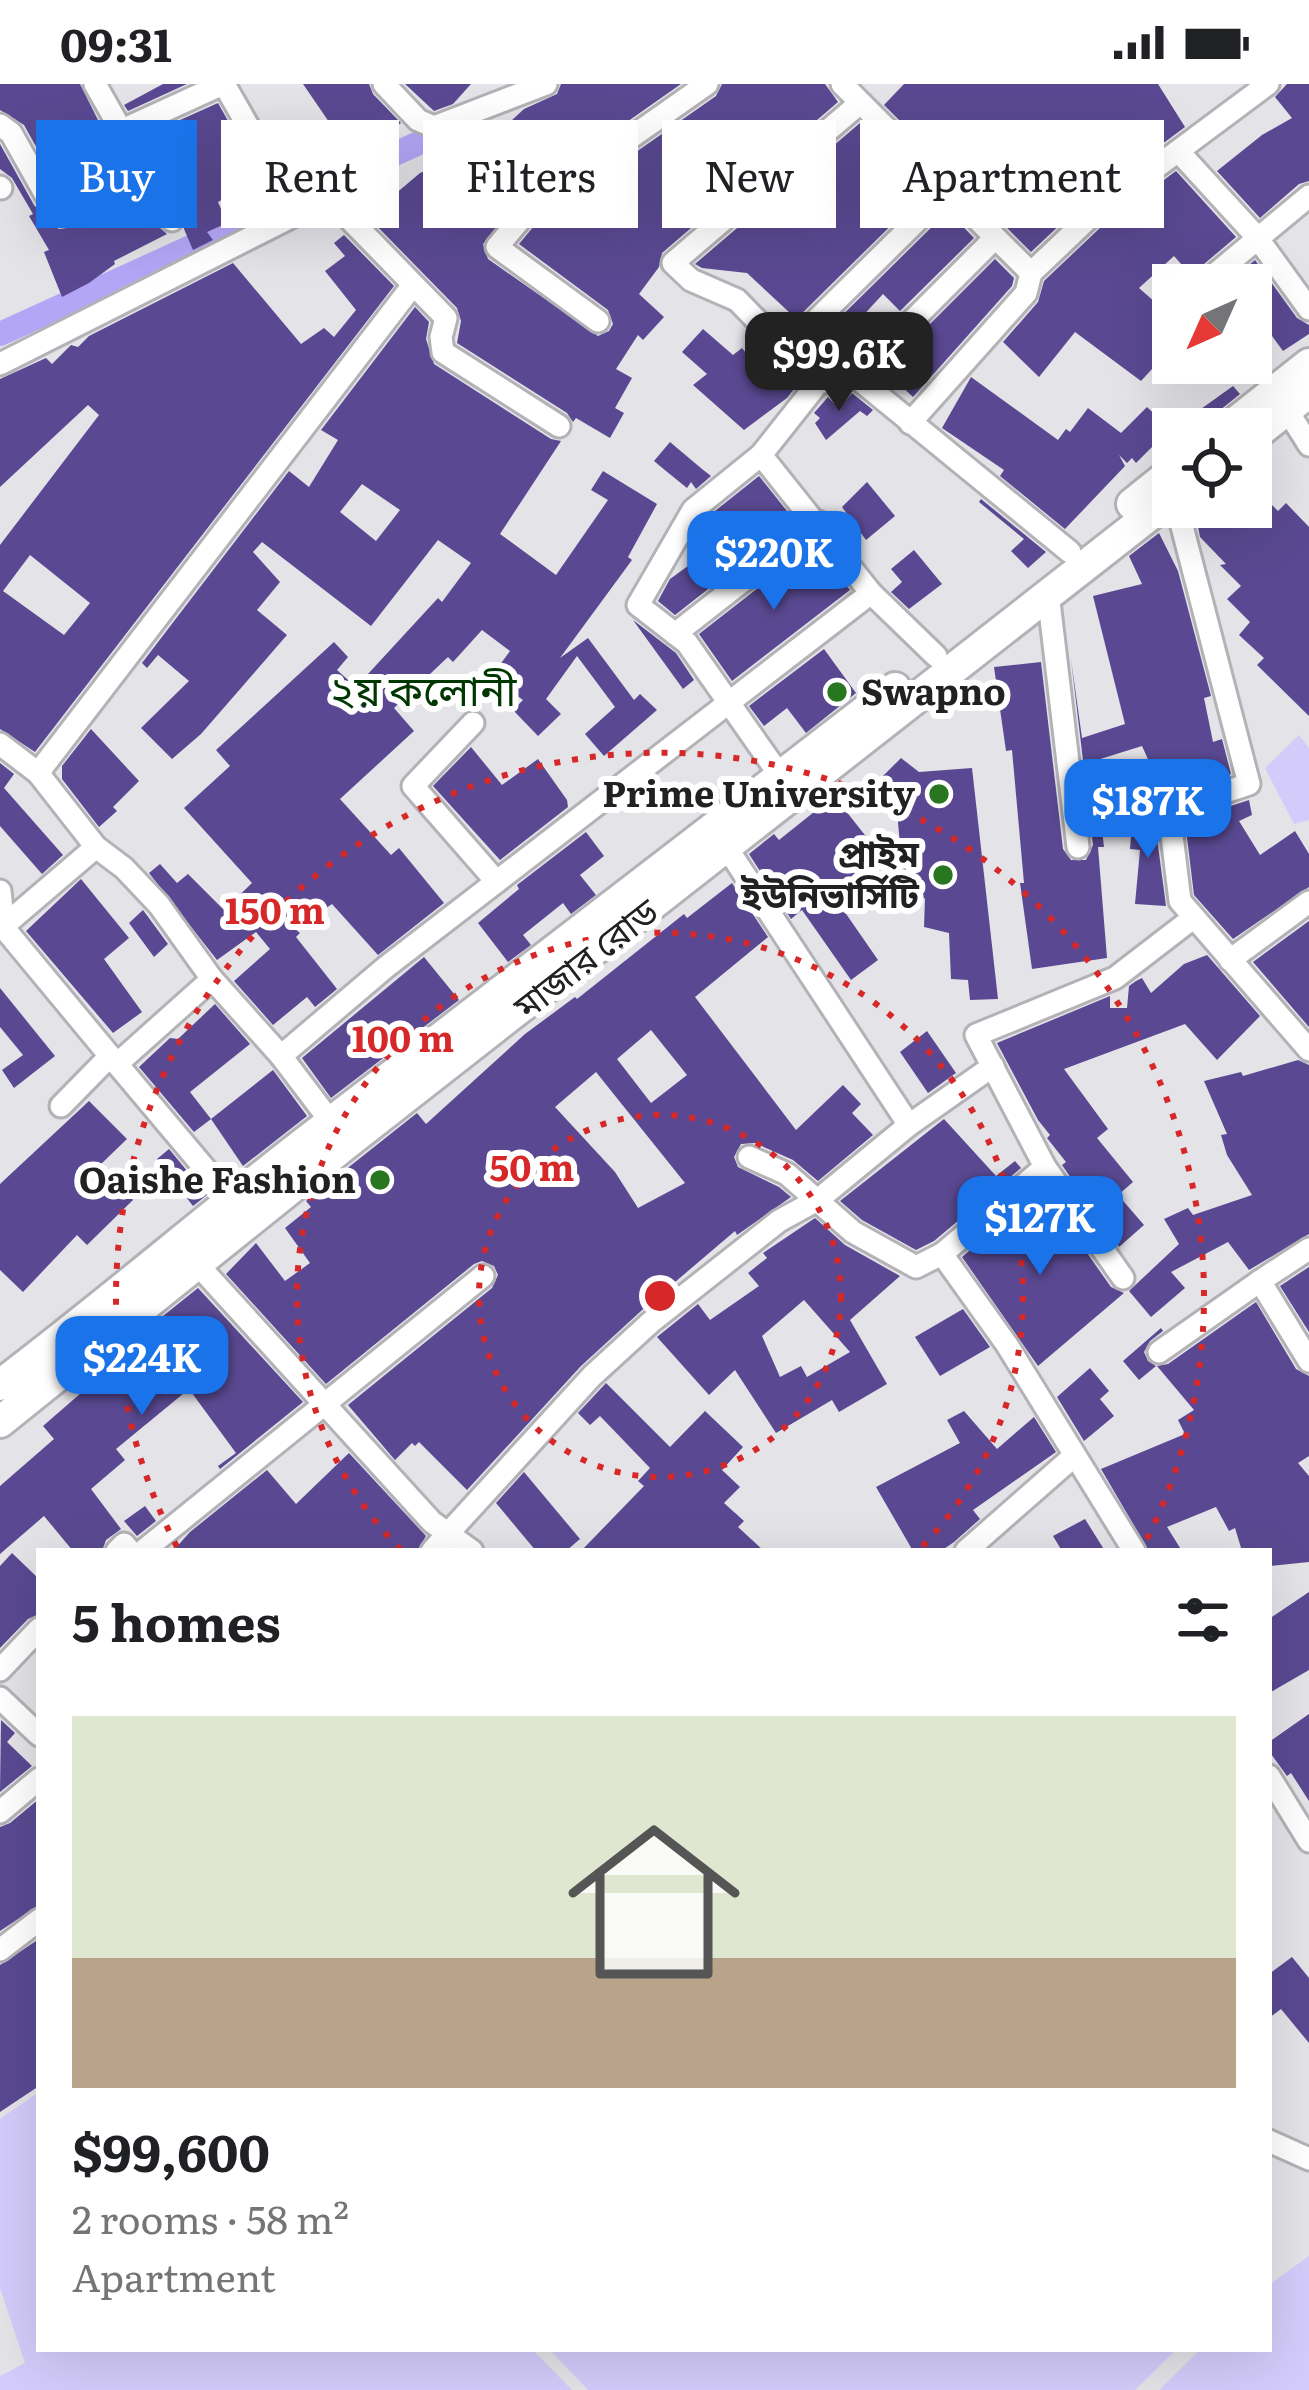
<!DOCTYPE html>
<meta charset="utf-8">
<style>
body{margin:0;font-family:Literata,"Noto Sans Bengali",serif;background:#f6f6f6;color:#202124;height:100vh;display:flex;flex-direction:column;font-size:45px;white-space:nowrap}
*{box-sizing:border-box;margin:0}
p{font-size:39px;color:#757577}
.icon{flex:none;width:66px;height:66px;fill:none;stroke:currentColor;stroke-width:2;stroke-linecap:round;stroke-linejoin:round}
.map{position:relative;flex:1;overflow:hidden}
.panel{position:absolute;left:36px;top:1464px;width:1236px;height:804px;display:flex;flex-direction:column;background:#fff;border-radius:0px;box-shadow:0 12px 48px #0002}
.panel>*{flex:none}
.hud{position:absolute;left:36px;top:36px;width:1239px;height:108px;display:flex;gap:24px}
.needle{width:78px;rotate:225deg}
.controls{position:absolute;left:1152px;top:180px;display:grid;gap:24px}
.controls a{display:grid;place-items:center;width:120px;height:120px;border-radius:0px;background:#fff;box-shadow:0 12px 48px #0002;font-size:60px}
.price{position:absolute;translate:-50% -102px;padding:0 27px;border-radius:24px;background:#1a73e8;color:#fff;font-size:39px;line-height:78px;filter:drop-shadow(0 3px 6px #0008)}
.price::after{content:'';position:absolute;left:50%;top:72px;width:36px;height:27px;margin-left:-18px;background:inherit;clip-path:polygon(0 0,100% 0,50% 100%)}
.price.active{background:#222;color:#fff}
ul{padding:0;list-style:none}
li{display:grid;align-content:center;gap:24px;height:636px;padding:0 36px}
li+li{border-top:3px solid #e0e0e0}
li span{display:grid;place-items:center;height:372px;border-radius:0px;color:#555}
li>.icon{margin-inline-start:auto}
span .icon{width:216px;height:216px;fill:#fffc;stroke-width:1}
li b{font-size:51px}
h2{display:flex;justify-content:space-between;align-items:center;height:144px;padding:0 36px;font-size:51px}
.chip{padding:0 42px;border-radius:0px;background:#fff;box-shadow:0 12px 48px #0002;font-size:42px;line-height:108px}
.chip.active{background:#1a73e8;color:#fff}
.status{display:flex;justify-content:space-between;align-items:center;height:84px;padding:0 60px;background:#fff;direction:ltr}
.status svg{height:33px;fill:currentColor}
.map>svg:first-child{display:block}
.green{fill:#d3ccfb}
.lines{fill:none;stroke-linecap:round;stroke-linejoin:round}
.canal{stroke:#b4a6f7;stroke-width:24}
.building{fill:#5a4992;fill-rule:evenodd}
.minor-casing{stroke:#b3b3b7;stroke-width:27}
.secondary-casing{stroke:#b3b3b7;stroke-width:36}
.minor{stroke:#fff;stroke-width:21}
.secondary{stroke:#fff;stroke-width:30}
.ring{fill:none;stroke:#d62828;stroke-width:6;stroke-dasharray:6 12}
.poi-dot{fill:#28761f;stroke:#fff;stroke-width:4.5}
.labels{text-anchor:middle;stroke-width:12;stroke-linejoin:round;paint-order:stroke}
.poi-label{font-size:36px;font-weight:bold;fill:#212123;stroke:#fff;text-anchor:end}
.street-label{font-size:36px;fill:#212123;stroke:#fff}
.quarter-label{font-size:42px;fill:#003600;stroke:#fff}
.centre{fill:#d62828;stroke:#fff;stroke-width:6}
.ring-label{font-size:36px;text-anchor:middle;font-weight:bold;fill:#d62828;stroke:#fff;stroke-width:12;stroke-linejoin:round;paint-order:stroke}
</style>
<div class="status"><b>09:31</b><svg viewBox="0 0 49 12"><path d="M0 12V9h3v3zM5 12V6h3v6zM10 12V3h3v9zM15 12V0h3v12zM26 1h20v11H26zM47 4h2v5h-2z"/></svg></div>
<div class="map">
<svg width="1309" height="2306" viewBox="0 0 1309 2306">
<rect width="100%" height="100%" fill="#e3e3e8"/>
<g class="green">
<path d="M1299,651L1309,664V736L1294,740L1265,684Z"/>
<path d="M39,2008V2265H532L572,2306H0V2292L25,2279L0,2204V2035Z"/>
<path d="M1309,2172V2306H1159L1201,2265H1269V2201Z"/>
<path d="M549,2265H1177L1135,2306H588Z"/>
</g>
<g class="lines">
<path class="canal" d="M0,250L432,53"/>
</g>
<g class="building">
<path d="M0,0H80L107,54L159,143L167,150L114,177L115,180L89,199L62,213L44,168L49,166L29,132L33,130L12,94L0,85V60L34,121L52,141L59,145L72,143L77,127L59,104L24,41L0,26Z"/>
<path d="M163,0H187L128,27L124,21Z"/>
<path d="M303,0H369L373,10L401,39L353,73Z"/>
<path d="M405,0H471L453,20L434,27Z"/>
<path d="M561,0H681L520,113L483,160L488,175L598,252L609,247L613,240L608,226L519,160L539,136L716,12L722,0H825L838,18L662,169L659,183L639,210L664,233L643,256L638,251L616,285L632,294L615,324L624,329L610,354L576,334L573,338L567,329L457,259L461,237L457,224L368,133L420,89L483,63L524,25L557,10Z"/>
<path d="M904,0H1158L1185,43L1083,119L1031,168L884,21Z"/>
<path d="M1287,0H1309V97L1299,100L1260,134L1217,87L1262,51L1292,34L1275,13Z"/>
<path d="M218,19L260,94L218,118L227,139L207,148L213,156L193,166L184,145L185,129L142,53Z"/>
<path d="M860,39L927,106L786,245L781,239L790,229L747,189L702,184L695,180Z"/>
<path d="M1176,87L1236,153L1191,191L1174,172L1139,204L1173,234V262L1141,297L1075,248L1039,293L1003,258L1038,218L1044,197L1102,142Z"/>
<path d="M948,127L974,154L900,227L883,210L819,279L807,266Z"/>
<path d="M344,151L394,202L35,668L0,645V461L99,331L88,321L0,403V295L46,274L52,280L71,261L78,263L89,252L233,179L301,260L324,244L334,253L356,226L325,187L345,172L334,159ZM30,471L90,519L64,551L3,507Z"/>
<path d="M995,175L1014,194L1012,202L913,313L895,296L891,302L878,292Z"/>
<path d="M1255,176L1297,234L1309,241V250L1283,267L1251,223V201H1235L1231,196Z"/>
<path d="M415,223L429,238L426,255L434,280L551,355L561,357L500,450L556,491L608,416L591,406L603,387L657,420L628,473L632,476L560,574L588,554L634,616L640,610L657,626L604,672L585,650L615,623L577,572L546,615L561,630L538,652L513,626L523,616L491,593L510,567L482,546L453,578L448,573L394,624L414,647L340,715L391,771L399,764L444,819L378,871L332,820L295,845L300,849L296,853L337,905L315,923L307,913L273,941L234,897L270,865L256,848L217,876L149,789L160,780L177,799L188,790L224,826L252,799L184,724L230,682L216,666L334,558L348,573L337,586L356,603L438,514L442,518L471,479L438,456L371,542L262,458L253,468L280,498L257,526L287,551L201,650L172,675L141,644L189,597L158,571L147,584L142,579L289,387L309,403L338,356L321,346ZM362,400L400,426L376,457L340,428Z"/>
<path d="M703,245L733,271L742,264L750,274L761,262L798,300L787,314L744,346L693,301L707,290L682,268Z"/>
<path d="M971,293L1058,356L1066,345L1070,348L1088,324L1121,349L1147,323L1170,345L1136,379L1132,374L1127,379L1119,371L1125,382L1065,445L1000,392L1004,386L942,344Z"/>
<path d="M1233,302L1240,310L1214,331L1208,343L1173,345Z"/>
<path d="M852,309L873,326L867,332L860,327L826,356L815,339L820,334L814,329L828,313L839,325Z"/>
<path d="M670,358L702,385L711,392L696,405L691,398L687,404L666,387L654,377Z"/>
<path d="M759,392L795,437L675,531L658,517L670,495L692,479L690,476L717,458L733,468L745,452L715,427Z"/>
<path d="M867,398L895,432L866,456L842,423Z"/>
<path d="M1251,400L1278,427L1286,419L1309,443V632L1257,581L1264,574L1239,551L1250,538L1227,515L1241,502L1220,481L1226,480L1200,453L1198,443L1218,423H1251Z"/>
<path d="M981,415L1046,468L1028,484L1011,467L1024,455L979,418Z"/>
<path d="M1159,449L1178,487L1211,612L1204,614L1213,658L1222,655L1231,690L1165,713L1142,662L1094,677L1104,763H1098L1107,874L1032,885L1020,799H1024L1012,666L1006,667L994,583L1041,578L1063,765L1071,776H1086L1093,761L1071,575L1082,654L1125,640L1093,512L1142,500L1129,472Z"/>
<path d="M813,461L850,506L732,597L699,550Z"/>
<path d="M914,466L942,500L909,525L891,508L902,498L891,485Z"/>
<path d="M633,536L676,569L694,596L683,605Z"/>
<path d="M824,565L856,609L806,649L787,624L764,642L749,622Z"/>
<path d="M91,645L139,697L113,723L117,727L99,743L62,695V682Z"/>
<path d="M471,663L502,701L538,675L567,716L568,723L500,776L433,702Z"/>
<path d="M901,674L919,688L972,684L998,915L970,916L968,896L951,895L949,849L924,843L925,814L913,819L904,803L897,728L877,698Z"/>
<path d="M0,679L14,690L4,704L63,771L42,790L0,742Z"/>
<path d="M834,712L876,765L859,779L874,804L842,824L878,876L851,896L802,826L791,835L749,770L774,750L779,756Z"/>
<path d="M1249,716L1252,731L1239,737L1260,771L1295,747L1309,770V803L1233,855L1194,811L1185,737Z"/>
<path d="M1133,729L1154,731L1166,822L1135,820L1140,766L1130,765Z"/>
<path d="M586,748L604,772L580,791L596,811L571,830L563,819L523,851L531,861L508,878L478,839L519,805L517,801Z"/>
<path d="M81,795L129,854L104,875L142,928L113,949L26,847Z"/>
<path d="M732,799L768,853L695,913L796,1046L843,1001L861,1020L852,1029L873,1051L818,1097L793,1076L755,1059L741,1060L734,1073L738,1083L779,1103L791,1113L737,1151L735,1147L641,1227L581,1282L467,1406L419,1358L415,1362L412,1359L395,1376L348,1321L492,1204L498,1191L494,1182L482,1177L474,1180L326,1300L226,1190L256,1159L285,1197L310,1179L285,1144L311,1123L306,1117L417,1029L426,1040L525,950L575,913L577,915L684,830L687,834ZM651,946L687,991L651,1019L617,975ZM596,988L685,1099L638,1124L615,1088L555,1023Z"/>
<path d="M143,826L168,860L154,873L129,839Z"/>
<path d="M1309,837V943L1253,878Z"/>
<path d="M1207,871L1260,932L1217,976L1185,940L1064,985L1108,1045L1097,1054L1133,1098L1118,1111L1144,1141L1119,1163L1062,1081L1066,1078L1047,1054L1050,1051L1038,1036L997,959L1110,912V924H1127L1129,902L1136,897L1142,894L1151,909L1184,880Z"/>
<path d="M424,873L459,916L331,1014L302,974Z"/>
<path d="M0,904L55,972L14,1004L2,986L23,971L0,943Z"/>
<path d="M215,920L250,960L190,1008L211,1035L194,1048L139,983L170,954L178,955Z"/>
<path d="M927,947L956,989L928,1009L900,968Z"/>
<path d="M1298,976L1309,981V1150L1249,1186L1228,1158L1171,1188L1185,1204L1151,1233L1129,1207L1179,1160L1164,1135L1188,1124L1193,1131L1252,1111L1227,1071L1221,1051L1227,1050L1204,997L1241,988L1243,992Z"/>
<path d="M273,986L307,1032L243,1082L211,1035Z"/>
<path d="M89,1017L127,1055L99,1082L133,1116L87,1161L77,1151L23,1208L0,1186V1100Z"/>
<path d="M944,1035L996,1092L1015,1077L1021,1084L934,1157L916,1166L862,1136L840,1117Z"/>
<path d="M169,1065L207,1111L193,1122L157,1075Z"/>
<path d="M1042,1105L1111,1203L1124,1209L1038,1282L962,1173Z"/>
<path d="M815,1134L845,1161L900,1192L850,1236L887,1300L839,1328L832,1316L776,1349L735,1286L709,1311L657,1253L698,1220L710,1236L759,1202L748,1189L767,1174L763,1169ZM804,1216L850,1268L807,1293L801,1282L780,1293L762,1252Z"/>
<path d="M1309,1183V1248L1280,1202Z"/>
<path d="M198,1204L303,1318L220,1385L218,1382L236,1369L189,1305L116,1365L125,1376L91,1405L121,1445L106,1456L102,1467H73L44,1432L0,1470V1402L54,1355L43,1342L81,1309L78,1306L118,1268Z"/>
<path d="M1256,1218L1296,1285L1309,1292V1372L1298,1379L1309,1392V1478L1269,1482V1467H1242L1235,1444L1229,1447L1216,1423L1167,1443L1182,1467H1149L1101,1385L1185,1350L1178,1336L1194,1326L1157,1282L1168,1280Z"/>
<path d="M963,1225L990,1263L940,1292L915,1253Z"/>
<path d="M1161,1244L1163,1247L1150,1257L1144,1268L1148,1277L1156,1282L1139,1296L1123,1277Z"/>
<path d="M1090,1284L1109,1307L1100,1315L1114,1332L1084,1357L1057,1313Z"/>
<path d="M606,1299L670,1363L705,1327L743,1363L722,1386L740,1403L724,1419L744,1437L738,1443L764,1467H581L644,1402L638,1397L650,1384L600,1332L590,1341L578,1329Z"/>
<path d="M964,1327L997,1365L1034,1333L1056,1368L973,1426L980,1435L954,1458L941,1467H913L876,1403L960,1359L947,1336Z"/>
<path d="M349,1369L426,1452L417,1467H173L190,1448L267,1386L296,1420Z"/>
<path d="M524,1388L580,1455L566,1467H536L496,1419Z"/>
<path d="M145,1422L156,1437L137,1452L124,1437Z"/>
<path d="M1085,1435L1105,1467H1062L1053,1452Z"/>
<path d="M12,1469L39,1495V1530L28,1535L0,1564V1482Z"/>
<path d="M1309,1508V1586L1269,1609V1535Z"/>
<path d="M1309,1630V1717L1291,1689L1287,1692L1269,1667V1658Z"/>
<path d="M1,1636L15,1649L7,1658L32,1682L0,1708Z"/>
<path d="M39,1715V1821L0,1847V1743L10,1739Z"/>
<path d="M39,1855V2002L0,2028V1881Z"/>
<path d="M1292,1873L1309,1894V1959L1281,1925L1269,1934V1890Z"/>
</g>
<g class="lines">
<defs>
<g id="minor">
<path d="M95,0L172,136"/>
<path d="M224,0L297,128"/>
<path d="M384,0L418,36L434,43L546,0"/>
<path d="M842,0L1031,189L1092,131L1268,0"/>
<path d="M0,41L11,49L47,113L63,131"/>
<path d="M120,47L223,0"/>
<path d="M1179,68L1256,152L1309,225"/>
<path d="M0,103L1,104"/>
<path d="M1202,201L1309,112"/>
<path d="M598,237L497,163L529,125L707,0"/>
<path d="M784,268L946,108"/>
<path d="M0,280L329,114L446,234L441,253L443,268L559,342"/>
<path d="M856,293L994,155"/>
<path d="M818,299L737,216L691,196L673,179L860,19"/>
<path d="M1287,326L1309,361"/>
<path d="M910,339L1026,209L1031,189"/>
<path d="M761,371L871,509L936,572"/>
<path d="M1177,423L1249,700L1169,727L1180,817L1309,966"/>
<path d="M1048,509L1078,763"/>
<path d="M675,550L818,438"/>
<path d="M473,639L413,702L496,797"/>
<path d="M0,660L38,689L96,763L124,784L159,821L212,895L281,972L331,1038"/>
<path d="M38,689L413,201"/>
<path d="M781,693L687,559L638,521L693,426L761,371L818,299L856,293L1070,468"/>
<path d="M727,764L909,1041"/>
<path d="M0,807L4,844L110,972"/>
<path d="M0,845L96,763"/>
<path d="M1230,876L1309,818"/>
<path d="M212,895L117,980L233,1118"/>
<path d="M281,972L386,883L871,509"/>
<path d="M61,1022L110,972L117,980"/>
<path d="M749,1073L787,1090L853,1148L916,1183L942,1170L1007,1261L1134,1467"/>
<path d="M1309,1165L1260,1197L1309,1277"/>
<path d="M942,1170L1045,1083"/>
<path d="M198,1181L432,1438L472,1467"/>
<path d="M1123,1194L1045,1083L976,951L1115,894L1193,834"/>
<path d="M1159,1268L1260,1197"/>
<path d="M117,1467L124,1460L130,1467"/>
<path d="M143,1467L483,1192"/>
<path d="M432,1467L592,1292L651,1238L779,1137L819,1115L909,1041L993,982"/>
<path d="M966,1467L1073,1373"/>
<path d="M0,1586L39,1545"/>
<path d="M0,1614L39,1651"/>
<path d="M1269,1692L1309,1757"/>
<path d="M0,1728L39,1695"/>
<path d="M0,1866L39,1836"/>
<path d="M1269,2057L1309,2075"/>
</g>
<g id="secondary">
<path d="M1227,345L1309,280"/>
<path d="M1251,354L1309,308"/>
<path d="M1132,420L1173,387"/>
<path d="M0,1301C114,1215 221,1121 334,1036C522,893 709,749 895,604"/>
<path d="M0,1338L346,1060L1173,413"/>
</g>
</defs>
<use href="#minor" class="minor-casing"/>
<use href="#secondary" class="secondary-casing"/>
<use href="#minor" class="minor"/>
<use href="#secondary" class="secondary"/>
</g>
<g class="ring">
<circle cx="660" cy="1212" r="181"/>
<path d="M401 1466A363 363 0 1 1 919 1466"/>
<path d="M177 1463A544 544 0 1 1 1143 1463"/>
</g>
<g class="poi-dot">
<circle cx="837" cy="608" r="12"/>
<circle cx="939" cy="710" r="12"/>
<circle cx="943" cy="791" r="12"/>
<circle cx="380" cy="1096" r="12"/>
</g>
<g class="labels">
<g class="poi-label">
<text x="861" y="621" text-anchor="start">Swapno</text>
<text x="915" y="723">Prime University</text>
<text x="919" y="783">প্রাইম<tspan x="919" dy="41">ইউনিভার্সিটি</tspan></text>
<text x="356" y="1109">Oaishe Fashion</text>
</g>
<g class="street-label">
<text transform="translate(586 875) rotate(-38)" y="13">মাজার রোড</text>
</g>
<g class="quarter-label">
<text x="423" y="622">২য় কলোনী</text>
</g>
</g>
<circle cx="660" cy="1212" r="18" class="centre"/>
<g class="ring-label">
<text x="275" y="840">150 m</text>
<text x="403" y="968">100 m</text>
<text x="532" y="1097">50 m</text>
</g>
</svg>
<div class="controls">
<a><svg class="needle" viewBox="-14 -14 28 28"><path d="M0-13l5 13h-10z" fill="#e53935"/><path d="M0 13l5-13h-10z" fill="#757577"/></svg></a>
<a><svg class="icon" aria-label="locate" viewBox="0 0 24 24"><circle cx="12" cy="12" r="6"/><path d="M12 2v4M12 18v4M2 12h4M18 12h4"/></svg></a>
</div>
<b class="price active" style="left:839px;top:330px">$99.6K</b>
<b class="price" style="left:774px;top:529px">$220K</b>
<b class="price" style="left:1148px;top:777px">$187K</b>
<b class="price" style="left:1040px;top:1194px">$127K</b>
<b class="price" style="left:142px;top:1334px">$224K</b>
<div class="hud">
<a class="chip active">Buy</a>
<a class="chip">Rent</a>
<a class="chip">Filters</a>
<a class="chip">New</a>
<a class="chip">Apartment</a>
</div>
<section class="panel">
<h2>5 homes<svg class="icon" aria-label="filters" viewBox="0 0 24 24"><path d="M4 7h16M4 17h16"/><circle cx="9" cy="7" r="2"/><circle cx="15" cy="17" r="2"/></svg></h2>
<ul>
<li><span style="background:linear-gradient(#dfe7d0 65%,#b9a48a 0)"><svg class="icon" aria-label="home" viewBox="0 0 24 24"><path d="M3 11l9-7 9 7M6 9v11h12V9"/></svg></span><div><b>$99,600</b><p>2 rooms · 58 m²</p><p>Apartment</p></div></li>
</ul>
</section>
</div>
